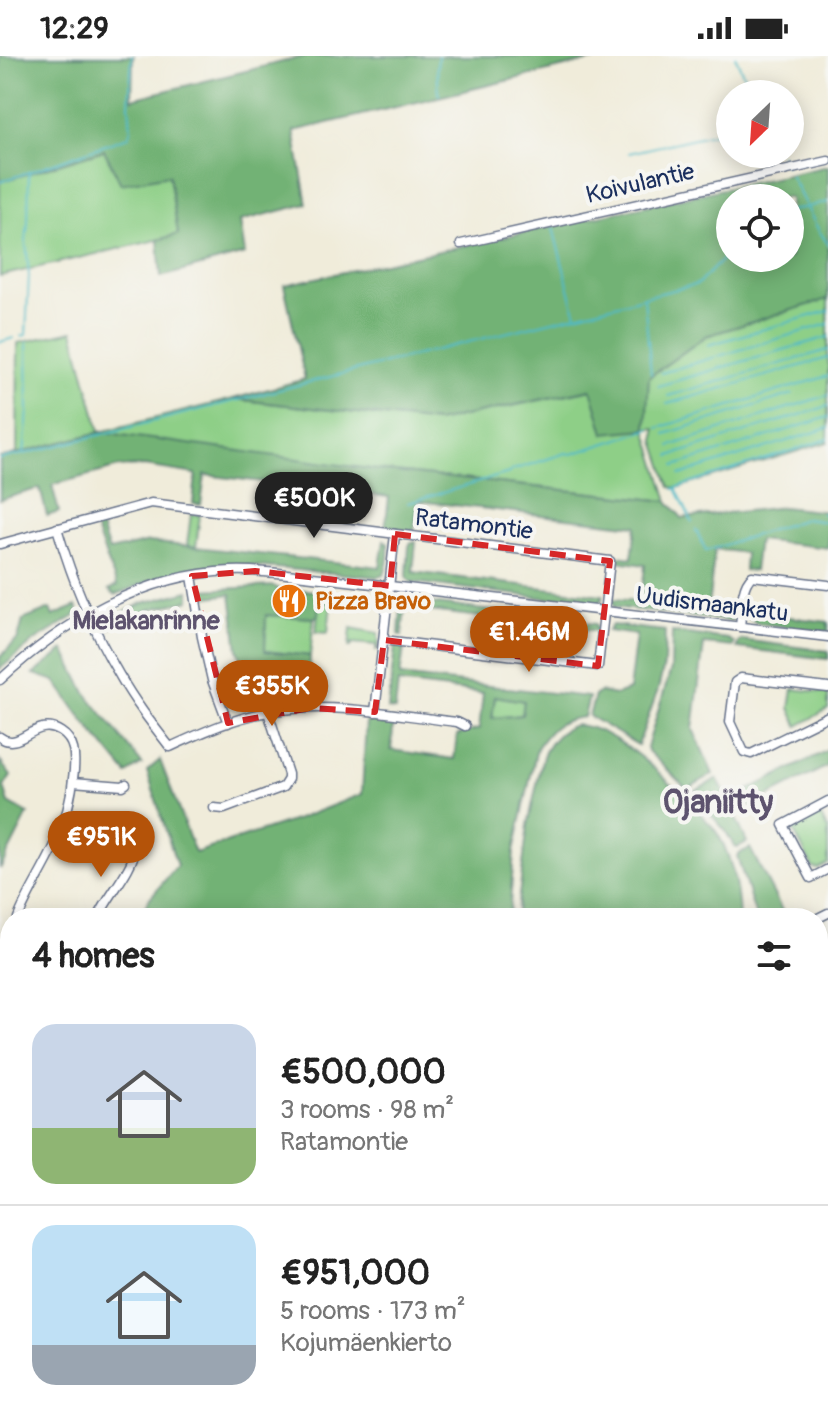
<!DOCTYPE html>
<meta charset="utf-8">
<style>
body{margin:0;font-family:Pangolin,sans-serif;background:#f2f2f2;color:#222;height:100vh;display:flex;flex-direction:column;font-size:30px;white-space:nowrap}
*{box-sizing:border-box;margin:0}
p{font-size:26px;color:#767676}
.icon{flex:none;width:44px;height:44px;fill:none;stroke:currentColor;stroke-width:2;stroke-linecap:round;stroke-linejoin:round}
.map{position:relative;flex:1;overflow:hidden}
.details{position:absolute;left:0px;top:852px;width:828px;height:514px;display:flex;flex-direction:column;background:#fff;border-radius:32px 32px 0 0;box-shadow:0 4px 20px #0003}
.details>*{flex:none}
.needle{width:52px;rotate:205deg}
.fabs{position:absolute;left:716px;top:24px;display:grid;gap:16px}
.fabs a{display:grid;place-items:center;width:88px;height:88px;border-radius:50%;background:#fff;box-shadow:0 4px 20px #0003;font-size:40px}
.price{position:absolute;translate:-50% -68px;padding:0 18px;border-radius:28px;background:#b45309;color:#fff;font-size:26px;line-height:52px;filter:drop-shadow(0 2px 4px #0008)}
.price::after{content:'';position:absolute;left:50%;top:48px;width:24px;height:18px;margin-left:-12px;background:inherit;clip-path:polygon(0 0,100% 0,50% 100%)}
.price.active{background:#222;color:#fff}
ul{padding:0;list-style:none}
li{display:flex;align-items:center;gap:24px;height:200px;padding:0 32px}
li+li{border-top:2px solid #e0e0e0}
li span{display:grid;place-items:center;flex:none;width:224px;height:160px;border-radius:24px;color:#555}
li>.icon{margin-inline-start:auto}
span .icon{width:96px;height:96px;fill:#fffc;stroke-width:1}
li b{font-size:34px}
h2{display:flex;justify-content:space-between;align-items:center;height:96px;padding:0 32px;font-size:34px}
.status{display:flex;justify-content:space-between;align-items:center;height:56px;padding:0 40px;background:#fff;direction:ltr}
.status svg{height:22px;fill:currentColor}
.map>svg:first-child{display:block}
.industrial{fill:#d2bec3}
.green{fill:#8ecf87;stroke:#547f72;stroke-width:2}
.forest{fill:#72b274;stroke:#467069;stroke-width:2;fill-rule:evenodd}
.water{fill:#4ebac8;stroke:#347493;stroke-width:2}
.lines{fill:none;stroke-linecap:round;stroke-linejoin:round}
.stream{stroke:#4ebac8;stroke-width:2}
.minor-casing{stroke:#667189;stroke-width:11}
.minor{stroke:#fff;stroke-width:8}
.rail{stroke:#1b2f5e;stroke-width:2}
.marked{fill:none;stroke:#d62828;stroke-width:6;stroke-dasharray:16 10;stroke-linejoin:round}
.labels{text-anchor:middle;stroke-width:8;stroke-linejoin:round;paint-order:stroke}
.street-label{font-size:24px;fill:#1b2f5e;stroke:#f6f6f2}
.food-label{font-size:24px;font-weight:bold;fill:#c56008;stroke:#f6f6f2;text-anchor:start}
.neighbourhood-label{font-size:26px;font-weight:bold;fill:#5d536e;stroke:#f6f6f2}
.district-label{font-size:32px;font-weight:bold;fill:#5d536e;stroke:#f6f6f2}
</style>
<div class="status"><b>12:29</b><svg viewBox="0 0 49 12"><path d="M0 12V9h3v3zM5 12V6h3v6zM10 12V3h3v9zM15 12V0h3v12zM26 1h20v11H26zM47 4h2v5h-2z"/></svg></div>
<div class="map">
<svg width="828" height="1365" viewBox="0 0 828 1365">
<rect width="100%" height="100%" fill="#f6f6f2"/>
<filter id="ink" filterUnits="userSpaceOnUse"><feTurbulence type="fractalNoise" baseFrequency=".0125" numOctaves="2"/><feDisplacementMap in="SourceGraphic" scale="16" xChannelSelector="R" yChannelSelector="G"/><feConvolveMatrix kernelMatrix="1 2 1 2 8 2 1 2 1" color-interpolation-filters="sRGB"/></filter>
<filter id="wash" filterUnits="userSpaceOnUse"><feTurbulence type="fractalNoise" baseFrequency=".006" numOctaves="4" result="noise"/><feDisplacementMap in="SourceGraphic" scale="32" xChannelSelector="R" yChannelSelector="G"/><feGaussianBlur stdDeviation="1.8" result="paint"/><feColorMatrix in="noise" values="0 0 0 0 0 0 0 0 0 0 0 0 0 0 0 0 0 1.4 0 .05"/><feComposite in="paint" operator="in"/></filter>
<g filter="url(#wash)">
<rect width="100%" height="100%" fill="#f0ecda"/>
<path class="industrial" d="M0,1338L10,1341V1356H68L103,1365H0Z"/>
<g class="green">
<path d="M104,94L169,119L179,179L0,220V126Z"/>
<path d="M828,243V386L677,432L670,431L655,385V372L646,373L668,445L385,415L17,398L18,287L73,275L100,376L233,343L436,366L592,333L604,377L649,321L706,280Z"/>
<path d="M191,458L200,459L196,491L187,489Z"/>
<path d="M319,547L331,548L328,577L316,576Z"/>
<path d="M266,559L314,562L310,600L265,595Z"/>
<path d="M351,572L378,577L379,592L376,594V589L352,587L351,591H349Z"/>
<path d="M793,633L828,637V653L798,670L790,652Z"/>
<path d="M495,640L524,645L523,659L492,662Z"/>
<path d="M818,755L828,774V807L818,813L813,812L793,774L796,768Z"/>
<path d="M828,1008V1144L818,1140V1013Z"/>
<path d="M828,1281V1320L818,1325V1287Z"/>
<path d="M337,1356H404L408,1365H344Z"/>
<path d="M440,1356H553L549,1365H430Z"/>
</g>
<g class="forest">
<path d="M0,0H133L132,43L306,0H612L294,75L307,148L240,165L245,198L161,221L158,184L178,178L169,119L121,128L104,94L0,126Z"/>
<path d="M828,110V243L706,280L649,321L646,373L604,377L591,333L436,366L233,343L305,323L284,229ZM730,142H790V202H730Z"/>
<path d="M100,376L385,415L668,445L682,462L783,451L828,456V492L758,484L754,515L744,514L745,497L715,493L708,551L737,555L736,562L730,565L614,551L613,543L641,545L645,509L617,505L618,500L632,502L636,470L418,445L414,475L385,472L389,441L205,419L201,449L193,448L196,418L145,410L119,411L52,429L59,456L47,460L40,432L0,444V402Z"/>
<path d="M99,465L109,495L149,486L380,511L384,484L388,487C389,498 388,509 384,519L378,521L241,509L195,513L160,521L115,539L109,534L117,530L93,466Z"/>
<path d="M411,486H416L413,516L603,539L602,544L595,548L411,526L407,522V518L409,490Z"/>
<path d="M274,530L279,533V552L296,553L299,535L302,534L318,535L330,541L328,548L319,547L318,559L314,562L266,559L265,595L310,600L309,644L303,650L278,649L258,653L238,594L231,538L201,542L203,534Z"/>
<path d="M189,535L190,544L148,554L104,575L102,570L104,565L143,547Z"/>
<path d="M406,544L595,568L598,575L405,552L402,580L399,579L401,547Z"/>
<path d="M76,550L78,555L75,560L33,586L0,613V601L18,583L23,564L50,553L53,560Z"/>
<path d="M748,556L828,566V576L756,567L749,561Z"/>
<path d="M612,569L665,575L664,609L658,634L638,689L589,660L595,639L600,636L616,639L629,634L636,579L608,575Z"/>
<path d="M672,576L728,583L734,587L733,591L704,588L693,673L713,718L687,733L648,695L647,691L671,613Z"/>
<path d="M742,584L828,595V603L737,592L738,587Z"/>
<path d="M395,590L404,592L400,620L589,641L584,661C559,664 551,671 537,692L514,795L509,862H139L149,843L177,810L147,715L160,704L195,797L298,763L362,738L366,665L394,664L391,694L454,703L457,679L479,673L483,637L398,627L395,654L388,653ZM495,640L524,645L522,659L492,662Z"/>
<path d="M64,594L86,637L142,708L127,718L86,668L55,625L34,618Z"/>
<path d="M575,669C620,670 682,739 712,770C731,793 738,833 739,862H516L528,769L543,700C550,685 559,674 575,669Z"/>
<path d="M828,694V710L734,758L747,786L738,791L734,790L725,774L691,737L717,723L729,744Z"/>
<path d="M0,705L11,720L4,731L9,747L28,758L0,813Z"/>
<path d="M750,792L786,862H759L755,858L737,800L738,798Z"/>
<path d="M0,955L10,957V1320L0,1317Z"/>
<path d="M826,1177L828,1178V1213L818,1221V1183Z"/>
<path d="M828,1223V1281L818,1287V1231Z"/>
<path d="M828,1320V1365H749L748,1356H818V1325Z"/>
<path d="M141,1356H245L265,1365H176Z"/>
<path d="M553,1356H597L595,1365H549Z"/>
<path d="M612,1356H720L717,1365H610Z"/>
</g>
<g class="water">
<path d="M828,1081V1134L821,1139L818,1135V1086L820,1082Z"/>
<path d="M274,1356H341L344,1365H278L273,1358Z"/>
</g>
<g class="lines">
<g class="stream">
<path d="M438,0L437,11L439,39"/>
<path d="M735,0L752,38"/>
<path d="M629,97L730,74"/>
<path d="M781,98L786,110"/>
<path d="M790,119L819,175L828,188"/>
<path d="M0,126L128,81L131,74L129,49L132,0"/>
<path d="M790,155L828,146"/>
<path d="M553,172L576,259L642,242"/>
<path d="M21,280L26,279L29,220L26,185L28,166L29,117"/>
<path d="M0,286L14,282"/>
<path d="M708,289L828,255"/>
<path d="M661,317L828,268"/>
<path d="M651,318L644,241L698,228L730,196"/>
<path d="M658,330L828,281"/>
<path d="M668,340L828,294"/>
<path d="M667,348L828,302"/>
<path d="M658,372L828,320"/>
<path d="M665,378L793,338"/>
<path d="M670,390L828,339"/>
<path d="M24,398L576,259"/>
<path d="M670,400L828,350"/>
<path d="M0,403L24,398L28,354L27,286"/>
<path d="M675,410L828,361"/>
<path d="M680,419L828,372"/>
<path d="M676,432L692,466"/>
<path d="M673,433L828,383"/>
<path d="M408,447L509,417L513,414L566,397L572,398L650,373"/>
<path d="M822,458L828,456"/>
<path d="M696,474L706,495L805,463L828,466"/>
<path d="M818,1327L828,1321"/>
<path d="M405,1365L414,1359L427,1356"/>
</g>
</g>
</g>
<g filter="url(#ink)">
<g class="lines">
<defs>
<g id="minor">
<path d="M461,188L828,105"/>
<path d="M57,472C72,523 93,575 120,620C134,645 152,668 170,691C203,676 238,660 274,655C334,646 397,659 457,666L465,670"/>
<path d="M0,488L151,447L610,505L598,610L384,584"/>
<path d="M192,520L202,581L212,624L228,667"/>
<path d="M740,571C742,556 740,530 752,520L828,529"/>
<path d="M0,624C62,566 144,518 231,515C250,514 268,516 287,518L828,581"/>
<path d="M828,632L741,622L735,626L730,666L744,696L751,698L828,660"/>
<path d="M375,656L395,478"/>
<path d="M0,681C20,697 35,659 61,676C75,685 75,700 74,714C72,741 65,767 54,791C43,815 28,837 18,862"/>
<path d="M73,726L123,730L126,728"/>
<path d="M828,745L783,769L811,822L828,813"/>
<path d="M214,752L224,753L283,731L288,723V718L268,656"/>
<path d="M98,862C107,841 132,814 135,794"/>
<path d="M818,862L828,857"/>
<path d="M10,888L6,913L10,917"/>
<path d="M818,1224L828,1217"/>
<path d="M741,1356L742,1365"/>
</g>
</defs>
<use href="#minor" class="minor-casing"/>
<use href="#minor" class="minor"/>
<g class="rail">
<path d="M13,1356L41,1363"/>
<path d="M32,1356L69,1365"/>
</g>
</g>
</g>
<path class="marked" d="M395,478L610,505L598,610L384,584L375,656L310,652L228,667L192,520L255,515L390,530Z"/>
<defs>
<symbol id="restaurant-disc" viewBox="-11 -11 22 22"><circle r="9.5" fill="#e8710a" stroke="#f6f6f2"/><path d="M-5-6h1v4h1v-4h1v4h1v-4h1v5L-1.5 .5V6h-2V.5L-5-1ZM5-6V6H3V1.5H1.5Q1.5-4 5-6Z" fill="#fff"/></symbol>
</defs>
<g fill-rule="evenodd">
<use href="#restaurant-disc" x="269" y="525" width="40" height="40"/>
</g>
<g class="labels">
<g class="street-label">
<text transform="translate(640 127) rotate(-13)" y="8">Koivulantie</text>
<text transform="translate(474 468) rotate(7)" y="8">Ratamontie</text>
<text transform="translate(712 548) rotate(7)" y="8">Uudismaankatu</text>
</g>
<g class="food-label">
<text x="315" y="553">Pizza Bravo</text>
</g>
<g class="neighbourhood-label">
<text x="146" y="573">Mielakanrinne</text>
</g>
<g class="district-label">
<text x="718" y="757">Ojaniitty</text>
</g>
</g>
</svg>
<div class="fabs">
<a><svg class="needle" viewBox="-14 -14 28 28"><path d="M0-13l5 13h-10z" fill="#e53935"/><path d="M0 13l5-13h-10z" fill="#767676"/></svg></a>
<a><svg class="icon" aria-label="locate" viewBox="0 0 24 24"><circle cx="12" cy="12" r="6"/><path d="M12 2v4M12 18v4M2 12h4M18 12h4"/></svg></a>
</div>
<b class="price active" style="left:314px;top:484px">€500K</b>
<b class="price" style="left:529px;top:618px">€1.46M</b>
<b class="price" style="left:272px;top:672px">€355K</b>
<b class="price" style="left:101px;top:823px">€951K</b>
<section class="details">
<h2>4 homes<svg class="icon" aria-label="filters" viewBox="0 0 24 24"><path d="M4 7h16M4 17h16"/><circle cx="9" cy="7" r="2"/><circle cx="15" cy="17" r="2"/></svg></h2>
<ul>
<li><span style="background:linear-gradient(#c9d6e8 65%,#8fb573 0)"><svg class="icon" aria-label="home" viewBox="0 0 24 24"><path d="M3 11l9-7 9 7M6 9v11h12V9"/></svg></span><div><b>€500,000</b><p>3 rooms · 98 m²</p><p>Ratamontie</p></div></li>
<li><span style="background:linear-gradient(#bfe0f5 75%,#9aa5b1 0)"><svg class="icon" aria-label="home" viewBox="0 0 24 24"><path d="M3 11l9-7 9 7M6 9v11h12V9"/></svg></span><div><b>€951,000</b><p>5 rooms · 173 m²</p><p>Kojumäenkierto</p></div></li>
</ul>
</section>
</div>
